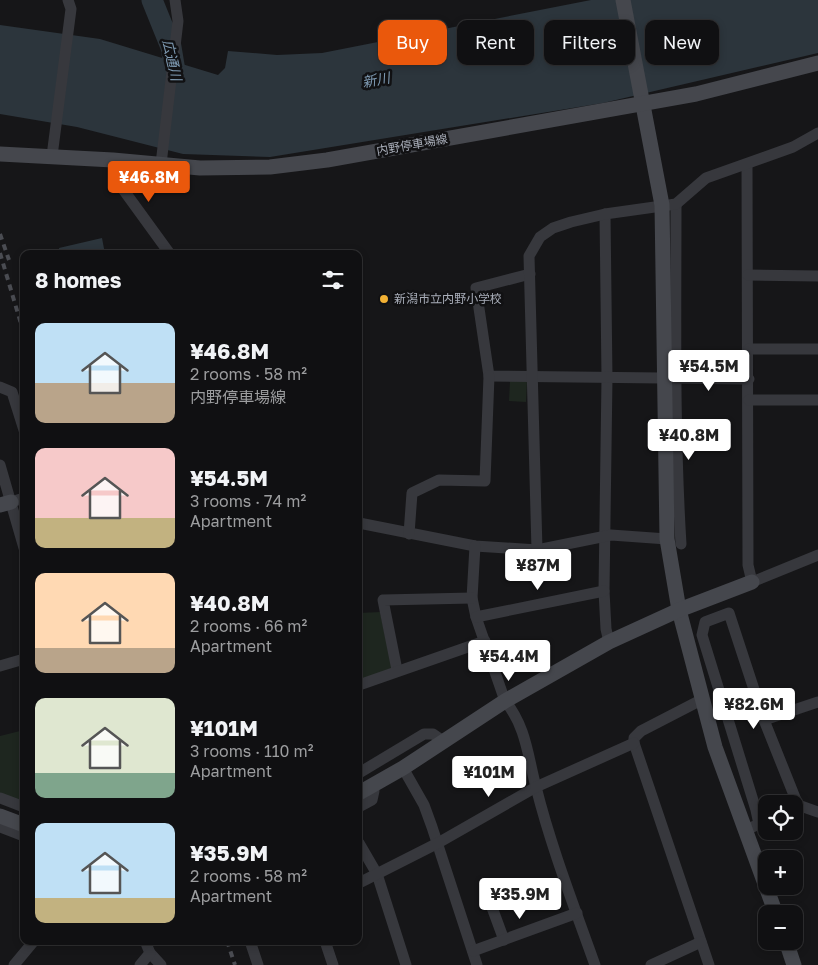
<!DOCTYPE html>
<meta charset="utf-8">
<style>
body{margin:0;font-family:"Golos Text","Noto Sans JP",sans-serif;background:#19191b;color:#f1f3f6;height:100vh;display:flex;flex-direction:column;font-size:19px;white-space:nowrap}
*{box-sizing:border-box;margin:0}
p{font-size:16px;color:#9c9d9f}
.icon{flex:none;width:28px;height:28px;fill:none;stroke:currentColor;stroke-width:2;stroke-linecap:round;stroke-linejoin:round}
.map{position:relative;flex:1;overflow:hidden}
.details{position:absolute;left:20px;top:250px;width:342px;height:695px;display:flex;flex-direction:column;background:#101012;border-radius:10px;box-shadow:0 2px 8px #0003,0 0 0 1px #303032}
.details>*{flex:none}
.hud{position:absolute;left:378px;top:20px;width:365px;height:45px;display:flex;gap:10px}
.tools{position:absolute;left:758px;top:795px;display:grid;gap:10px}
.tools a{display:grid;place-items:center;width:45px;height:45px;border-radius:10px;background:#101012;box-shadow:0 2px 8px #0003,0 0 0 1px #303032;font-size:25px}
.price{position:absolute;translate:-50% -42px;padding:0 11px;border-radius:5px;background:#fff;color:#222;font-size:16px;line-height:32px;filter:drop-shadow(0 1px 2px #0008)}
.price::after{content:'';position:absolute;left:50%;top:30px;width:15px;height:11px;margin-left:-8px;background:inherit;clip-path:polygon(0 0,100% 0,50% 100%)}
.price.current{background:#ea580c;color:#fff}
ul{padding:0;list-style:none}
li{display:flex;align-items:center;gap:15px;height:125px;padding:0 15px}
li span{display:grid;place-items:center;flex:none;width:140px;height:100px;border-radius:10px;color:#555}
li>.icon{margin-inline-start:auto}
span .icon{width:60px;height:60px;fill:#fffc;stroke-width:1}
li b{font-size:21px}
h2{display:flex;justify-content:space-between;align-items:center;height:60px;padding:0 15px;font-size:21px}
.chip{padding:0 18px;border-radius:10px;background:#101012;box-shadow:0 2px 8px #0003,0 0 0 1px #303032;font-size:18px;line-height:45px}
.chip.current{background:#ea580c;color:#fff}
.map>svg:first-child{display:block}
.green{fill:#1e261f}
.water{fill:#2c353c}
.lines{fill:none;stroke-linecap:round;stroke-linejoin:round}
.river{stroke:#2c353c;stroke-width:21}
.street{stroke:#37383d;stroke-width:11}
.secondary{stroke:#45474d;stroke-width:15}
.rail{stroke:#4a4c52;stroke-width:4;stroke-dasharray:6 5;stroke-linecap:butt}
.poi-dot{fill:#f2b134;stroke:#111113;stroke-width:2}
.labels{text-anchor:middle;stroke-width:5;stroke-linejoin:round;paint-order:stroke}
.street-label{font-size:12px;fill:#a8adb8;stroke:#111113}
.poi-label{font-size:12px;fill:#a8adb8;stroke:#111113;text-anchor:start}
.water-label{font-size:14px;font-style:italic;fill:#7f9bb3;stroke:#111113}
</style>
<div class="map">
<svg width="818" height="965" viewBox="0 0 818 965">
<rect width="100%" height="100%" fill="#161618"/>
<g class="green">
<path d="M510,381H527L526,402L509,401Z"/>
<path d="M380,612L392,668L359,681V613Z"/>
<path d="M24,730V805L0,798V736Z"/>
</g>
<g class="water">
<path d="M591,0H818V53L603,103L270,157L183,154L77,127L0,114V25L100,39L218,75L225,68L228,51L277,55L322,53Z"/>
<path d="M102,238L105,254H60L59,248Z"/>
</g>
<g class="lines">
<path class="river" d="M152,0L171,47L175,71"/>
<g class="street">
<path d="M52,156L71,9L68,0"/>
<path d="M113,160L117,181L170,254"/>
<path d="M161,164L178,21L175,0"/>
<path d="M747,164L748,565L752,582L818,555"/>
<path d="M676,204C676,318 674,431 681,544"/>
<path d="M605,214L607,378L604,591L606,629L609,642"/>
<path d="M530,274L476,288L489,376L749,379"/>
<path d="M748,275L818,276"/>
<path d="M749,349H818"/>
<path d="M0,387L12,392L24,430"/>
<path d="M749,400H818"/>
<path d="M0,465L24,548"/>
<path d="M11,502L24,498"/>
<path d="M359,523L475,546L537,550L611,535L667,539"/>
<path d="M409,534L412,493L439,480L485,481L489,376"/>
<path d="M475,546L472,598L476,617L505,701C526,726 528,757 536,787C551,847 574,906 595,965"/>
<path d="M537,550L529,256L540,237L553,228L571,222L605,214L676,204L706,178L793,147L818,133"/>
<path d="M476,617L604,591"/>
<path d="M0,666L24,659"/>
<path d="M397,670L383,600L472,598"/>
<path d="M359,685L485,641"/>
<path d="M701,700L641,731L634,738V743L709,965"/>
<path d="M764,720L818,702"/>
<path d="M403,768L424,805L432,827L477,965"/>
<path d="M359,773L424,734H433L443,741"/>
<path d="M0,798L24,807"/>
<path d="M359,807L372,800L374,791L372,786"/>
<path d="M0,827L24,836"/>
<path d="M746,830L759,824L756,810L702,635L705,622L729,613L764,720L798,805L818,812"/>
<path d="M359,843L377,874L406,965"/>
<path d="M359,883L438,843L536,787L634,743"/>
<path d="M490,902L504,940"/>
<path d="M145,941L150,953L161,965"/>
<path d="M250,941L258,965"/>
<path d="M325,941L333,965"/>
<path d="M473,951L577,913"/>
<path d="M14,965L34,941"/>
<path d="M140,965L150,953"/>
<path d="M651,965L701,942"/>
</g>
<g class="secondary">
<path d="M623,0L662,205L667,539L679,610L715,747L776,914"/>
<path d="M0,154L113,160L200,168L270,167L327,160L696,94L818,63"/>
<path d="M0,505L11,502"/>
<path d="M359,793L403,768L505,701L609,642L679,610L752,582"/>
<path d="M0,816L24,825"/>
<path d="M786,941L794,965"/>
</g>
<g class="rail">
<path d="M0,234L9,260"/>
<path d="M0,253L24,334"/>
<path d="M227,941L235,965"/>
</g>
</g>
<circle class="poi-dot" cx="384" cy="299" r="5"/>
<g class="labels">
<g class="street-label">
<text transform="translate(412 145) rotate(-10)" y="4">内野停車場線</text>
</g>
<g class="poi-label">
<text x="394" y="303">新潟市立内野小学校</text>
</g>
<g class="water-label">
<text transform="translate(172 60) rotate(77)" y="5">広通川</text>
<text transform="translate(376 80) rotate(-11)" y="5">新川</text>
</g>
</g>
</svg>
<div class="tools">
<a><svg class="icon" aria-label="locate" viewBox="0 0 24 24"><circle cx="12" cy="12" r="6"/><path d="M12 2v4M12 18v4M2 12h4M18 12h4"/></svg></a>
<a>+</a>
<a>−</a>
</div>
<b class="price current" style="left:149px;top:203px">¥46.8M</b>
<b class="price" style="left:709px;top:392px">¥54.5M</b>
<b class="price" style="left:689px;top:461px">¥40.8M</b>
<b class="price" style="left:538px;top:591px">¥87M</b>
<b class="price" style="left:509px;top:682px">¥54.4M</b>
<b class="price" style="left:754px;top:730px">¥82.6M</b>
<b class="price" style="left:489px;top:798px">¥101M</b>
<b class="price" style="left:520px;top:920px">¥35.9M</b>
<div class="hud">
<a class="chip current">Buy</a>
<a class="chip">Rent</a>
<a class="chip">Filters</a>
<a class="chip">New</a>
</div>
<section class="details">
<h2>8 homes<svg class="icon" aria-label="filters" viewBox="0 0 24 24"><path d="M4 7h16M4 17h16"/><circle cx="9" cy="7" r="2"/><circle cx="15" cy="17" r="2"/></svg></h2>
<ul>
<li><span style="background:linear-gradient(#bfe0f5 60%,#b9a48a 0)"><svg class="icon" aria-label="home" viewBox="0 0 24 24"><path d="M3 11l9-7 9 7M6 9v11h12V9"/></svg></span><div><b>¥46.8M</b><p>2 rooms · 58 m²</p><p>内野停車場線</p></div></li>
<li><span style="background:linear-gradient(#f6c9c9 70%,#c2b280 0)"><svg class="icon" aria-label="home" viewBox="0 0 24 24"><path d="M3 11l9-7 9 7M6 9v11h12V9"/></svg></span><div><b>¥54.5M</b><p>3 rooms · 74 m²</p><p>Apartment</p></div></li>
<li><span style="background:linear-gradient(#ffd9b3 75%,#b9a48a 0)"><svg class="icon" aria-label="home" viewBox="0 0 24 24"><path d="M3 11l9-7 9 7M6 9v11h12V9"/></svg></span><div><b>¥40.8M</b><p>2 rooms · 66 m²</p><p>Apartment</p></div></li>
<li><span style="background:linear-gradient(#dfe7d0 75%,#7fa58c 0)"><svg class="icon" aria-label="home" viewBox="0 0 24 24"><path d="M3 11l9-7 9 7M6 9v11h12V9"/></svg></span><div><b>¥101M</b><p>3 rooms · 110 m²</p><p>Apartment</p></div></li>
<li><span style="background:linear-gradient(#bfe0f5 75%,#c2b280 0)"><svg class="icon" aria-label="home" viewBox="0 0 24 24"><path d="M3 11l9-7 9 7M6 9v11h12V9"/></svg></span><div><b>¥35.9M</b><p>2 rooms · 58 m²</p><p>Apartment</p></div></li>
</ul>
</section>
</div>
